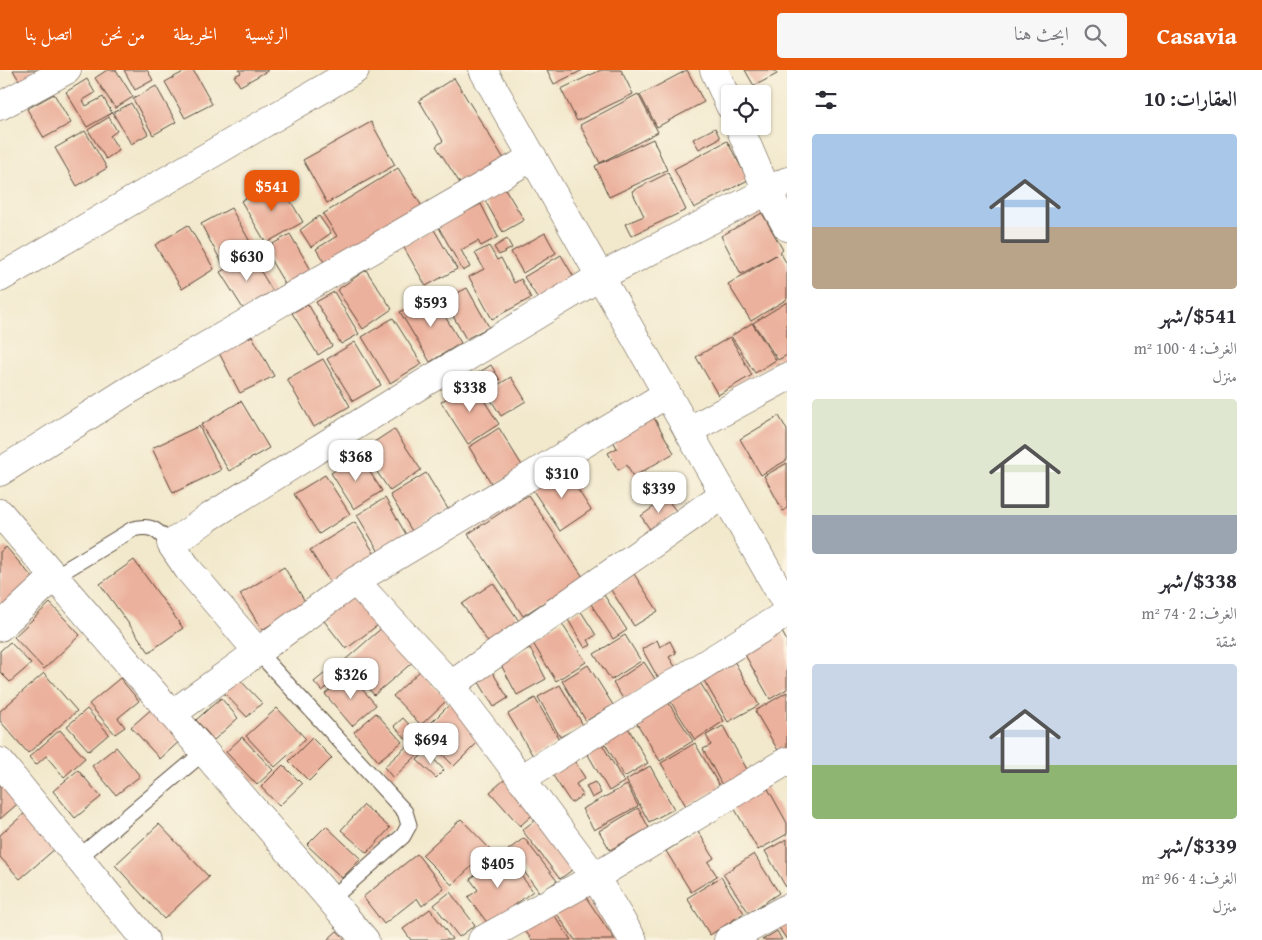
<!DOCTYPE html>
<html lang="ar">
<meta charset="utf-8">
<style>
body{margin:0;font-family:"Gentium Book Plus",Amiri,serif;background:#f7f7f7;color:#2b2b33;direction:rtl;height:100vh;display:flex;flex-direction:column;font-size:19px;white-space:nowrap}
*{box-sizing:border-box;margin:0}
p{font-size:16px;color:#7c7c81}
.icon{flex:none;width:28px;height:28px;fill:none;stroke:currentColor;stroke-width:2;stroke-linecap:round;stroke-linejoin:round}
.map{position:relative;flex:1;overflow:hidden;direction:ltr}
.side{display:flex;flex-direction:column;background:#fff;width:475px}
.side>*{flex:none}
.fabs{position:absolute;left:721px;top:15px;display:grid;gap:10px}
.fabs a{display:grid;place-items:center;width:50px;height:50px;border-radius:5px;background:#fff;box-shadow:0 1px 4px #0004;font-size:25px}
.price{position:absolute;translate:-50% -42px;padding:0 11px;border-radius:10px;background:#fff;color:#222;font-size:16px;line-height:32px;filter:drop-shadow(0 1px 2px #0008)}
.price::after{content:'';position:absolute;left:50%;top:30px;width:15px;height:11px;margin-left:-8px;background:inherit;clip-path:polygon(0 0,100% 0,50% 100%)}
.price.current{background:#ea580c;color:#fff}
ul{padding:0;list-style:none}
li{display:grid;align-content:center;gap:10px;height:265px;padding:0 25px}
li span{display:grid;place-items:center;height:155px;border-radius:5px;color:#555}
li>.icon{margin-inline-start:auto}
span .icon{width:90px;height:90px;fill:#fffc;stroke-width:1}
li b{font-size:21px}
h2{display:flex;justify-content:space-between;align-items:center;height:60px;padding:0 25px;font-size:21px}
header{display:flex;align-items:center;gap:30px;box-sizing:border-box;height:70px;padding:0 25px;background:#ea580c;color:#fff}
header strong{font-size:24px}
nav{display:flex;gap:28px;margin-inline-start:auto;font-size:18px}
.search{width:350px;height:45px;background:#f7f7f7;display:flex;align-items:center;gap:12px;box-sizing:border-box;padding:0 18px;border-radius:5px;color:#7c7c81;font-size:19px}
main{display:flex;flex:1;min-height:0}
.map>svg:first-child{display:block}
.building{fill:#ebb19c}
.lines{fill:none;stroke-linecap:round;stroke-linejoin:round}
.service-casing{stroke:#564738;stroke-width:17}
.minor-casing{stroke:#564738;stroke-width:29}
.service{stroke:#fff;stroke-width:15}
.minor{stroke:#fff;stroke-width:28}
</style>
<header>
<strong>Casavia</strong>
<div class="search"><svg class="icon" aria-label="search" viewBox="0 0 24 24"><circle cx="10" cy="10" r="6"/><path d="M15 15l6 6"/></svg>ابحث هنا</div>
<nav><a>الرئيسية</a><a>الخريطة</a><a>من نحن</a><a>اتصل بنا</a></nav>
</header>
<main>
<section class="side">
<h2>العقارات: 10<svg class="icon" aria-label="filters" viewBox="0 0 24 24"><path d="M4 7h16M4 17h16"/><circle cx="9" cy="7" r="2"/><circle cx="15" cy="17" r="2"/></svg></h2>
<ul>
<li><span style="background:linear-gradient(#a9c7e8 60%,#b9a48a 0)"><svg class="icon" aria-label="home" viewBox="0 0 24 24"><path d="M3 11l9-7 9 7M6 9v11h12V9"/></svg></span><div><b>$541/شهر</b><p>الغرف: 4 · 100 m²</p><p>منزل</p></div></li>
<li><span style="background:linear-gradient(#dfe7d0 75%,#9aa5b1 0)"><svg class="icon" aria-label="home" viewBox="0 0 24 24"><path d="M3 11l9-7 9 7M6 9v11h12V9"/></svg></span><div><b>$338/شهر</b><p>الغرف: 2 · 74 m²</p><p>شقة</p></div></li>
<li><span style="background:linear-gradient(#c9d6e8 65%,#8fb573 0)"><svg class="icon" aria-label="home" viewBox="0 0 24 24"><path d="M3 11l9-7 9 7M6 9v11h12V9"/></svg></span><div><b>$339/شهر</b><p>الغرف: 4 · 96 m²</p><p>منزل</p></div></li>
</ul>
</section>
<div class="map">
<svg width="787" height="870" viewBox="0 0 787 870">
<rect width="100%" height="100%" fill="#fcf5e5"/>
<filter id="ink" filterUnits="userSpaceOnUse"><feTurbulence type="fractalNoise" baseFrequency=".02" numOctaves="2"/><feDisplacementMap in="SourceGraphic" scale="10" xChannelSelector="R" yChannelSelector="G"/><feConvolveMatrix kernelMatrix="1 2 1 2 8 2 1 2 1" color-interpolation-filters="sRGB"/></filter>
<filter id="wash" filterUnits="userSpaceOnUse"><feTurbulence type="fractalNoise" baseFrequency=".0096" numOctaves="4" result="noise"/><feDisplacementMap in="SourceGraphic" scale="20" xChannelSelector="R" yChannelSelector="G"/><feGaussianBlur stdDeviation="1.12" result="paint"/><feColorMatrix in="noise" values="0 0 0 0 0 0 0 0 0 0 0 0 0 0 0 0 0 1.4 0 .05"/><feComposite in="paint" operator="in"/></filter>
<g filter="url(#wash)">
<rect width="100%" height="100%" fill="#f2e9cd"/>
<g id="blocks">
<g class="building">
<path d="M13,0H41L20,12Z"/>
<path d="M107,0H116L133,27L115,38L95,8Z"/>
<path d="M124,0H147L153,10L135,20Z"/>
<path d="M187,0H193L212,34L185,48L165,12Z"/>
<path d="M239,0H269L240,16L234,6L241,3Z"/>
<path d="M547,0H583L554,14Z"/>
<path d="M601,0H621L633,24L577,51L561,19Z"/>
<path d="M687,0L704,32L657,57L640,25Z"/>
<path d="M745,0H774L777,4L754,16Z"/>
<path d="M454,8L506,92L463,118L436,76L443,71L419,30Z"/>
<path d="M87,9L95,23L83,30L86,36L103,27L112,43L87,57L66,22Z"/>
<path d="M156,16L176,52L153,65L133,29Z"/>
<path d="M54,24L71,53L44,68L27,39Z"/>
<path d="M638,24L658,62L600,93L580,55Z"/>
<path d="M131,33L148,64L131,74L113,43Z"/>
<path d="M109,47L117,61L110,66L119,80L106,89L88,60Z"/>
<path d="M371,52L395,95L327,133L303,90Z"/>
<path d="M715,58L720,68L699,79L693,69Z"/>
<path d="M85,61L107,98L77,116L55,78Z"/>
<path d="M653,69L667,100L609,127L595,96Z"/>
<path d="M727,71L748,110L694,138L674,99Z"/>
<path d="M398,98L423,138L327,197L316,179L337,166L323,144Z"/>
<path d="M668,103L686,140L631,166L625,154L644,146L632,121Z"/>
<path d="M278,110L303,152L266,173L241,131Z"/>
<path d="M504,117L524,150L503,162L484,129Z"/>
<path d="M481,134L498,167L481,176L478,171L461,180L470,197L463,201L438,156Z"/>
<path d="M231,138L253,177L222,193L201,154Z"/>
<path d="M762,143L783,180L780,182L787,194V229L751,251L728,214L776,185L741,204L721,166Z"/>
<path d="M319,146L331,163L311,177L300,160Z"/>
<path d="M188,155L214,199L182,219L155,175Z"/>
<path d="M433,158L457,199L426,216L403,176Z"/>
<path d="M545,163L556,183L523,203L511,182Z"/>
<path d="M290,164L314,205L288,219L264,179Z"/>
<path d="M507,169L512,178L499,185L494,177Z"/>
<path d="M489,176L497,190L501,188L514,213L521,209L531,228L492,249L469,207L484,199L475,183Z"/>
<path d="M250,184L274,223L244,240L220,202Z"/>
<path d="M561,185L575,209L539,230L524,207Z"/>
<path d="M366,200L392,239L363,259L337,220Z"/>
<path d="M467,218L489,257L466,269L444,230Z"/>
<path d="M334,222L359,264L341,274L316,232Z"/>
<path d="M431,223L461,273L430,292L400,242Z"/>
<path d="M787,232V285L778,290L753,253Z"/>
<path d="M308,234L332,276L318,285L292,243Z"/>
<path d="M393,248L422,294L390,313L362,267Z"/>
<path d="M752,253L776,290L755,303L731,266Z"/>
<path d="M252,266L274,306L240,323L219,283Z"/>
<path d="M730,267L752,305L718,325L696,287Z"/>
<path d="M355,272L381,315L353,331L327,289Z"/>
<path d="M323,289L350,336L314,357L287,309Z"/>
<path d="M491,295L500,310L484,319L475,305Z"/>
<path d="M511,307L526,331L501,346L486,322Z"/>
<path d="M472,312L499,354L468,374L441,332Z"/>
<path d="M241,331L269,378L229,401L201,355Z"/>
<path d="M779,346L787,360V390L761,405L740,369Z"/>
<path d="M654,348L674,383L633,407L627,395L618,400L608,383L617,378L613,371Z"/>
<path d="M199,356L221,400L173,423L152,378Z"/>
<path d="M499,358L523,397L493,416L469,377Z"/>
<path d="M394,359L421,400L390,421L362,380Z"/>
<path d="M359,385L382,421L354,439L331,403Z"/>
<path d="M787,393V438L783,441L764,406Z"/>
<path d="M564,398L591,440L560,461L532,419Z"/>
<path d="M426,403L448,439L412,461L390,425Z"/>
<path d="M325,405L350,444L319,464L294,424Z"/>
<path d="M528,425L583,507L523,546L468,464Z"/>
<path d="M385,428L407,466L379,482L357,445Z"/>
<path d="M666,428L677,442L651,461L641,446Z"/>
<path d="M355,452L376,486L331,514L310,480Z"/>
<path d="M6,477L39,515L0,549V482Z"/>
<path d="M134,490L183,558L149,582L100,514Z"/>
<path d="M284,497L306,533L262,560L240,524Z"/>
<path d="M634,504L658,541L634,556L611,520Z"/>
<path d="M493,513L521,554L490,575L462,534Z"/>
<path d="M352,523L378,555L346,579L321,547Z"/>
<path d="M604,525L627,560L613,569L591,534Z"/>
<path d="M50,533L80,565L44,599L14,567Z"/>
<path d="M580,540L596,565L588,570L591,575L585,578L567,548Z"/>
<path d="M561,552L586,592L556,611L531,570Z"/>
<path d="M384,556L414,591L374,625L345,590Z"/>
<path d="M782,562L787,571V619L770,629L744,583Z"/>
<path d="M625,565L641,591L611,610L594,584Z"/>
<path d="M657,570L660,577L670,571L676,583L669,587L676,598L658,608L642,579Z"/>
<path d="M10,572L31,594L10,612L0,602V581Z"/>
<path d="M530,578L546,609L517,625L500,593Z"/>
<path d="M733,589L759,635L728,652L702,607Z"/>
<path d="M340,591L348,601L322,621L314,612Z"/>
<path d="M644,592L655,609L624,630L613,613Z"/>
<path d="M588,595L613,635L586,651L562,611Z"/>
<path d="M491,600L508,628L494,637L477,609Z"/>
<path d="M420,601L447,630L421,655L393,626Z"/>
<path d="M44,603L77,641L28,683L0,651V641Z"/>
<path d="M349,604L376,635L352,656L325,624Z"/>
<path d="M120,608L139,631L118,648L125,657L115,664L89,634Z"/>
<path d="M238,608L262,633L247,647L223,622Z"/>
<path d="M699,611L724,651L695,670L669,629Z"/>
<path d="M560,615L583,655L560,667L538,627Z"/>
<path d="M787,622V677L779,682L755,641Z"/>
<path d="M221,628L238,648L214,670L196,650Z"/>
<path d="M535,628L560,671L533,686L508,644Z"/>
<path d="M668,632L693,671L660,691L636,652Z"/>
<path d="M451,633L483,667L454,696L421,663Z"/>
<path d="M155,636L183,668L160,689L131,657Z"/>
<path d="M277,638L306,669L275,697L246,666Z"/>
<path d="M87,639L109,664L89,681L67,656Z"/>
<path d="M376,643L402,672L378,691L354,662Z"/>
<path d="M403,648L428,675L393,708L384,697L410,673L394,656Z"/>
<path d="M627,656L648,693L624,707L603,670Z"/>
<path d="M723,656L749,703L723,717L703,679L711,675L706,665Z"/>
<path d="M60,660L85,688L64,707L46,686L36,695L29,687Z"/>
<path d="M242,667L273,700L257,715L226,682Z"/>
<path d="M312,668L332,688L309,711L289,691Z"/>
<path d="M695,673L720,717L686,736L661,693Z"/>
<path d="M602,674L624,712L609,721L587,683Z"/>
<path d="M116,677L140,706L116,725L92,696Z"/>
<path d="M426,681L444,700L436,708L417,690Z"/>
<path d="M572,687L585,708L576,714L583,725L571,733L550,701Z"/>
<path d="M283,695L302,714L279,736L261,717Z"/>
<path d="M650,696L674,739L649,752L626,710Z"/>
<path d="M78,700L101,727L75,748L53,721Z"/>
<path d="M510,705L539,739L520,756L490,722Z"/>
<path d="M6,710L23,729L0,749V715Z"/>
<path d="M595,712L601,723L592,728L586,716Z"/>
<path d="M627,715L638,736L594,760L582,739Z"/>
<path d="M766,715L787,753V764L758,780L732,734Z"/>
<path d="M364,735L390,758L367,783L341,760Z"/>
<path d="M638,738L649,758L610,780L599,761Z"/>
<path d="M25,743L56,778L20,809L0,787V765Z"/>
<path d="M542,745L580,794L560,809L522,760Z"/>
<path d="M461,749L490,779L452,815L422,785Z"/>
<path d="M159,754L209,807L164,849L115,795Z"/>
<path d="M326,756L361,789L342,808L307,775Z"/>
<path d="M698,761L714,788L708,792L717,806L691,822L666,781Z"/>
<path d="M524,768L557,811L540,823L508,780Z"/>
<path d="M787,769V819L765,781Z"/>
<path d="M417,784L444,818L422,836L417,828L384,854L363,827Z"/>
<path d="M504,784L533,821L489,855L468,827L478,820L470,809Z"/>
<path d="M754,784L779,823L749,843L723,804Z"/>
<path d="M721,807L744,843L710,865L687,828Z"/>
<path d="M450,822L475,855L459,867L434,835Z"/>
<path d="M583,823L615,870H575L555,841Z"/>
<path d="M430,839L452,869L451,870H411L403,859Z"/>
<path d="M551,840L571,870H532L523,858Z"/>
<path d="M787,853V870L779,858Z"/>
<path d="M337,861L345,868L343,870H327Z"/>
<path d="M777,861L782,870H762Z"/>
</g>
</g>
</g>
<g filter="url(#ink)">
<use href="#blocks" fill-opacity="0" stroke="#564738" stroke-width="1"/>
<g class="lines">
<defs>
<g id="service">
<path d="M54,507L133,459C153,454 157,461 171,474"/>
<path d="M257,581L405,742L409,755L403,766L330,830"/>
<path d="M78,788L204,682"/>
</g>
<g id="minor">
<path d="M483,0L787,535"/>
<path d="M714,0L730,36"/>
<path d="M0,36L67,0"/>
<path d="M739,56L767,121L787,157"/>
<path d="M0,208L355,0"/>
<path d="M688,361L787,307"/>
<path d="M0,402L126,322L533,87"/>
<path d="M0,443L365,870"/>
<path d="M355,511L451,615L595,807L633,870"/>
<path d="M0,557L54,507"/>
<path d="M257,581L188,499L171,474L208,448L419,316L601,206L787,111"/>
<path d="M451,615L724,424"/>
<path d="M172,644L355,511L667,324"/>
<path d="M0,692L145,870"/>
<path d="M521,709L787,543"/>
<path d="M482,870L595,807L787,691"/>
<path d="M728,870L787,838"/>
</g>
</defs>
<use href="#service" class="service-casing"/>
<use href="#minor" class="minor-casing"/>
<use href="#service" class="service"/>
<use href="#minor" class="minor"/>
</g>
</g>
</svg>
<div class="fabs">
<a><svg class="icon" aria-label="locate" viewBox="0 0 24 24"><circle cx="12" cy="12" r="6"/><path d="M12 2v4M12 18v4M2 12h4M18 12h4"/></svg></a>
</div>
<b class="price current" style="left:272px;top:142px">$541</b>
<b class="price" style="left:247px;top:212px">$630</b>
<b class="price" style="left:431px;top:258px">$593</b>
<b class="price" style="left:470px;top:343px">$338</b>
<b class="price" style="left:356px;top:412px">$368</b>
<b class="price" style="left:562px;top:429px">$310</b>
<b class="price" style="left:659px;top:444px">$339</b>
<b class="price" style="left:351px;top:630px">$326</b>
<b class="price" style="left:431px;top:695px">$694</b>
<b class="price" style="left:498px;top:819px">$405</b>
</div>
</main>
